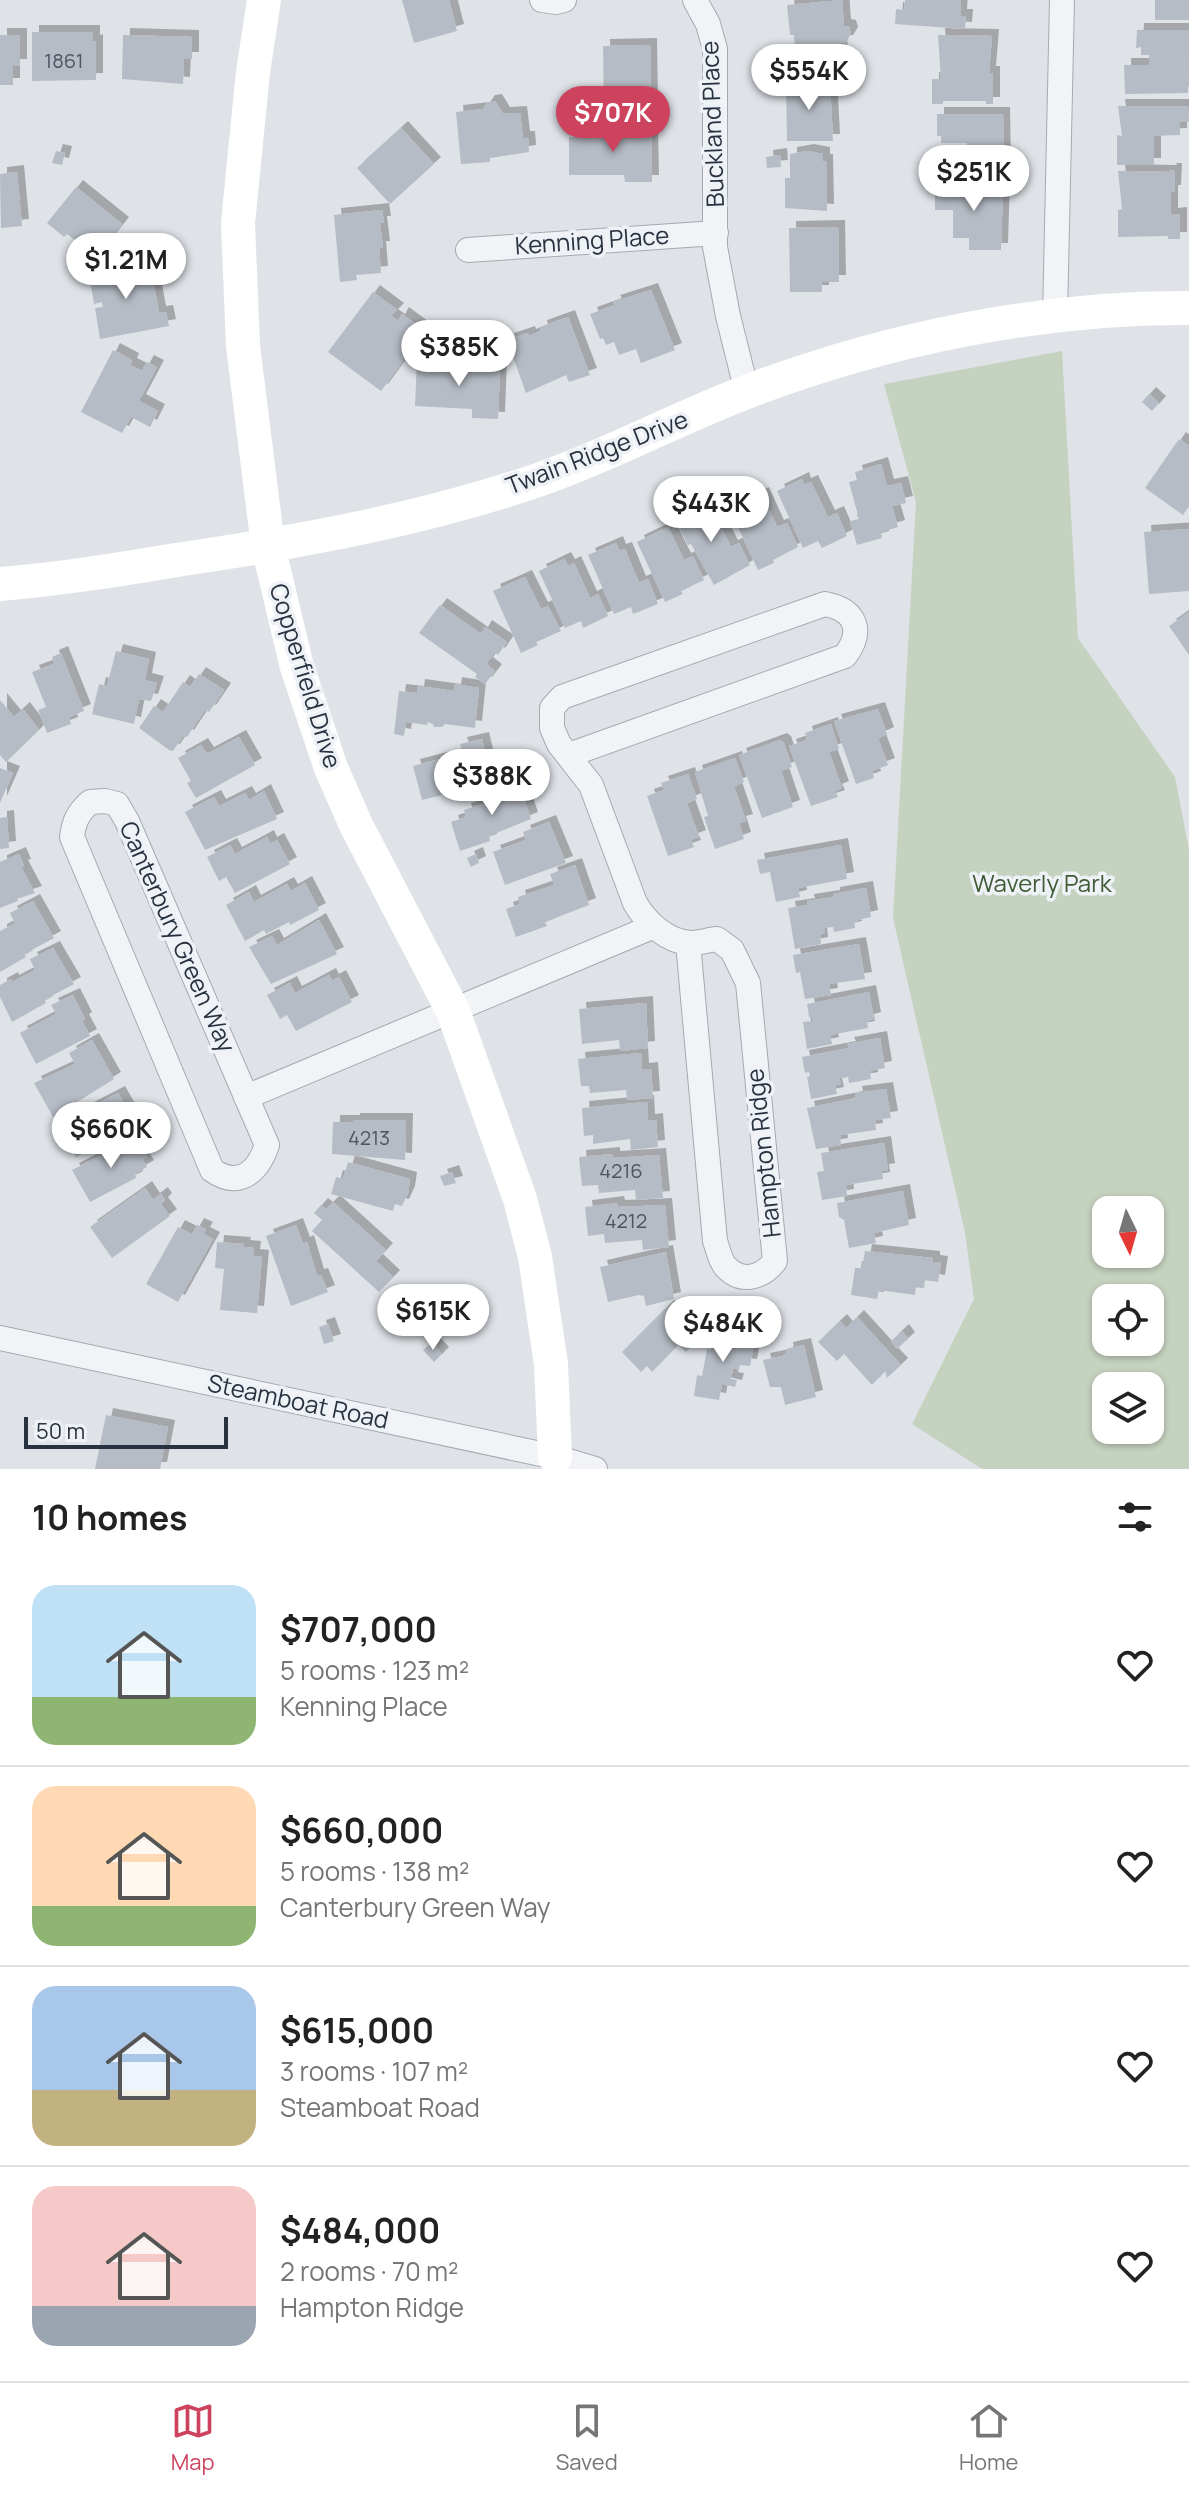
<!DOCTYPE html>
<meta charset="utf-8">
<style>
body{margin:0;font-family:Manrope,sans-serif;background:#f2f2f2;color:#222;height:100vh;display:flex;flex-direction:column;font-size:30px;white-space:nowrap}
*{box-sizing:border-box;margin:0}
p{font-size:26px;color:#767676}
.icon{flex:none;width:44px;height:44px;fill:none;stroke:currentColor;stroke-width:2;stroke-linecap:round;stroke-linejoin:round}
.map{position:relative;height:1469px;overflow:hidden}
.details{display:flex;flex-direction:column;background:#fff;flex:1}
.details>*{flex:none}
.needle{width:52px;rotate:175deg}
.controls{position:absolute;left:1092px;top:1196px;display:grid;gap:16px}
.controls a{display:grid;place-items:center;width:72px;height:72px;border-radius:16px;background:#fff;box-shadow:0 2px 6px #0004;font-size:40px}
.scale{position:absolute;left:24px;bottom:20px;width:204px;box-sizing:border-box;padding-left:8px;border:4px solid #28313f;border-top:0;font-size:22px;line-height:28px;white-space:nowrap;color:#28313f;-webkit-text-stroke:6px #eef1f6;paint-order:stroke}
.price{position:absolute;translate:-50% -68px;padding:0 18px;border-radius:28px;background:#fff;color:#222;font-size:26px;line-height:52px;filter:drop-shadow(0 2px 4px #0008)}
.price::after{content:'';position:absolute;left:50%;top:48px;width:24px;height:18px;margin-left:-12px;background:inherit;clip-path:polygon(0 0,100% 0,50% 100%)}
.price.on{background:#cd435e;color:#fff}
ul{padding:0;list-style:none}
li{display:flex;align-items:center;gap:24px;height:200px;padding:0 32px}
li+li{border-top:2px solid #e0e0e0}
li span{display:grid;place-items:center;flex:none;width:224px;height:160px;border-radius:24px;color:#555}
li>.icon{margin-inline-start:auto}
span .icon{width:96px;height:96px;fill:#fffc;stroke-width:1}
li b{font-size:34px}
h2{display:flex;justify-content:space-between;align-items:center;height:96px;padding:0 32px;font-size:34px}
.menu{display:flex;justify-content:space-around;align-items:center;height:112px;border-top:2px solid #e0e0e0;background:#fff;font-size:22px;color:#767676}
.menu a{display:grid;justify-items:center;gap:4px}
.menu .on{color:#cd435e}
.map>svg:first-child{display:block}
.green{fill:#c5d2c0;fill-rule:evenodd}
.building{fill:#b6bcc5;filter:url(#shadow)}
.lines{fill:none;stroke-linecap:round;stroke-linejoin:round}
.street-casing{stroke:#a4aab2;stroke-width:26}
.street{stroke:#f1f3f6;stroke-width:24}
.secondary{stroke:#fff;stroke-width:34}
.labels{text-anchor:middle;stroke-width:7;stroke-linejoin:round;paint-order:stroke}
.number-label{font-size:20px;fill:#4c5460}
.street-label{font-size:24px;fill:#28313f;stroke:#eef1f6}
.park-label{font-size:24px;fill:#3e5b35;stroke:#eef1f6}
</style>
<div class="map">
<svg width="1189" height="1469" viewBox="0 0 1189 1469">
<defs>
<filter id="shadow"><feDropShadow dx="7" dy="-7" stdDeviation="0" flood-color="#0004"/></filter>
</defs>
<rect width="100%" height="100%" fill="#dfe3e8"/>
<path class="green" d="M1062,351L1078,638L1175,777L1189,850V1469H982L912,1424L974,1299L965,1233L893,918L916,502L884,384ZM1106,1210H1150V1254H1106ZM1106,1298H1150V1342H1106ZM1106,1386H1150V1430H1106Z"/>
<g class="building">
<path d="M402,0H449L457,31L414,43Z"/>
<path d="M842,0L844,26L849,27L851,34L846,42L840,43L842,69L819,71V75L799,77L796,73L794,35H790L787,5Z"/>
<path d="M905,0H961L960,16H966L965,29L895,24L896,9L904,10Z"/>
<rect x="1155" y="0" width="34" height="20"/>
<path d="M1137,30H1189L1188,93L1125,94L1124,65H1149V55H1141V47L1136,48Z"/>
<path d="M32,32H93V42L96,41V80L32,81Z"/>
<path d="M0,35H20V66H13V85H0Z"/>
<path d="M123,35L192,37V59H184L183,84L122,79Z"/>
<path d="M938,35L992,36L989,73H993V104H986V101H943V104H932V79H941Z"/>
<path d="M650,45L651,108H604L603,46Z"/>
<path d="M786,83H830L833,141H787Z"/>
<path d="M495,101L503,114L520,113L523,138H528L529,152L490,158V162L461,164L456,112L483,109L488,102Z"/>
<path d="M1118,106H1188L1189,122H1180V135L1154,136V165H1117V135L1122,136Z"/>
<path d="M937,114H1003L1004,172H967V143H941V136H937Z"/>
<path d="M605,121H630V136H651L652,182H625L624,175H569V137H605Z"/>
<path d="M401,128L434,164L390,204L357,168Z"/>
<path d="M56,151L65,153L62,165L52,163Z"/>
<path d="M807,151L823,154V161H826L827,211L785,208V178H790V154Z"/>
<path d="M780,155L781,167L767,168L766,157Z"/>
<path d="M1169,170H1175L1174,192H1171V215L1180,214V239H1168V236L1118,237V210L1122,209L1118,171L1170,172Z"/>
<path d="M17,172L22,226L1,228L0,174Z"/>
<path d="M935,185H1003L1001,250H969V238H953V210H935Z"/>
<path d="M76,187L122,224L96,257L67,234L64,237L47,223Z"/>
<path d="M382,210L384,223H380L383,248H379L381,273L356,275L357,280L340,282L334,215Z"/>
<path d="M838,227L839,282H822V292H790L789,228Z"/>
<path d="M150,263L159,313L166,312L169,326L100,339L95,308L103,307L102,302L94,304L89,274Z"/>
<path d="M651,290L675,350L641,363L636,349L619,355L614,342L606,345L603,338L600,339L590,314L615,305L613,302Z"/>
<path d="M373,292L397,310L391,316L398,321L402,314L425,331L381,391L328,352Z"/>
<path d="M568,317L590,375L569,382L566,375L526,393L507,340L528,333L529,336L541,331L540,327Z"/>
<path d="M113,350L132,360L130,365L142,371L147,362L157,367L139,401L158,411L150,427L131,417L122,433L81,412Z"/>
<path d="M417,360L446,361V365L500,366L498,419L472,418V409L415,406Z"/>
<path d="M1149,394L1159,403L1152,411L1142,402Z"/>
<path d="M1179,439L1189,446V506L1183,515L1145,488Z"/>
<path d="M881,464L887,486L901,483L906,503L892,506L898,527L881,532L882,538L857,545L850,521L859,519L849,482L857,480L855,472Z"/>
<path d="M802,479L804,485L811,482L828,517L837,513L847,536L822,548L818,541L803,548L777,491Z"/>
<path d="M762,494L777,527L787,523L798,547L773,560L774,563L758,570L730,510Z"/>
<path d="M700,502L708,517L714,514L731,547L739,543L750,565L714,585L691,544L688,545L674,517Z"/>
<path d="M668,527L684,560L693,556L704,580L681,591L683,594L665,602L637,542Z"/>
<path d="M1189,529V591L1149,594L1144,532Z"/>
<path d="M616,543L619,551L625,549L639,583L648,579L658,604L633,614L631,607L614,614L588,555Z"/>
<path d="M564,559L568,566L574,563L590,598L598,594L608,616L583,628L581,621L565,628L539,571Z"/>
<path d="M525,577L541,609L548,606L561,631L536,642L538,645L521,653L493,591Z"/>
<path d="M440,605L481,634L485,627L507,642L498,655L495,652L486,664L495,671L485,684L475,677L477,674L419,633Z"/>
<path d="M1189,612V655L1169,626Z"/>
<path d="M116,651L149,659L145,680L157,683L151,701L139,699L134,724L92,714L99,684L107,686Z"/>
<path d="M61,653L84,711L69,717L71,724L47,733L38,710L46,707L32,672L54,664L52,657Z"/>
<path d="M199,674L224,690L209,712L205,710L187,737L184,735L173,751L169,750L139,728L154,706L163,712L183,682L190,687Z"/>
<path d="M455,684L479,688L475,728L445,724L442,727H434L433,724L428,722L427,725L406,722L404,736L394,734L399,691L417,693L418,686L454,691Z"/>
<path d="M0,700L14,717L23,709L39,730L6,762L0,755Z"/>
<path d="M878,709L887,734L878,738L888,765L872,771L874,778L856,784L834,721Z"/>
<path d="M831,724L839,749L829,752L842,788L835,791L838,797L811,806L789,746L807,740L805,733Z"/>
<path d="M239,737L255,765L196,798L187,783L191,781L178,758L201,745L207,754Z"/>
<path d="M482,739L489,768L503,765L506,779L422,800L413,766L463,753L460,744Z"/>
<path d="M780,740L784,743L792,767L781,771L793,807L762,818L739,755Z"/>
<path d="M735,758L744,782L734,786L746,821L739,823L744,839L715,849L704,817L708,816L695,772Z"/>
<path d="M0,768L13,773L0,803Z"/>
<path d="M688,774L697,799L687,803L699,837L691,840L694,847L668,856L647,796L664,790L661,783Z"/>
<path d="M518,781L531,819L489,836L490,841L460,851L451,822L466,817L464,810L496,800L492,790Z"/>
<path d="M264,791L277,819L205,850L185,812L214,797L219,806L245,793L249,800Z"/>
<path d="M7,817L9,848L0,849V818Z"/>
<path d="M549,822L566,863L505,885L493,852L526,840L523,832Z"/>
<path d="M267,837L270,844L277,840L290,864L235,893L226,877L219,881L207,857L230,845L235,854Z"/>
<path d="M841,845L847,879L798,888L800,897L776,902L770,872L760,874L757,860Z"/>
<path d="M19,854L24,866L21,867L35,893L17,899L18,901L0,908V862Z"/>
<path d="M476,854L479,863L471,867L467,858Z"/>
<path d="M575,865L589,905L545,922L547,926L516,937L506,909L520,904L518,897L554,885L550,874Z"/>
<path d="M305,883L319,910L290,925L289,922L266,934L264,930L245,941L226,905L249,892L254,902L287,884L291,891Z"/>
<path d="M866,888L871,917L854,921L855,928L834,932L833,927L824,928L825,933L820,934L821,944L795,949L788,908L808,905L807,901L833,897V894Z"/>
<path d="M33,901L54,938L24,954L26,957L0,972V931L15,923L10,913Z"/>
<path d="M319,920L337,954L271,984L249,947L272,936L277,945Z"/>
<path d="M859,944L865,979L829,984L831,995L805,999L800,972L796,973L793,955Z"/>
<path d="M53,948L74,984L44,1000L46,1003L12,1022L0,997V985L11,979L12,982L35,970L30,959Z"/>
<path d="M329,975L332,981L339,977L352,1002L296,1031L287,1015L280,1019L267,995L290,983L295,993Z"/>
<path d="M869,992L874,1019L867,1021L868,1028L830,1035L832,1044L807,1049L803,1022L813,1021L812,1016L809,1017L807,1004Z"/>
<path d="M73,995L85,1019L82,1021L90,1036L36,1064L20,1033L56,1014L51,1005Z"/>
<path d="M646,1003L648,1048L620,1051L619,1040L582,1044L579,1009Z"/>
<path d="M880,1038L885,1068L870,1071L871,1079L849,1083L848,1076L839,1078L841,1084L835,1085L837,1094L811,1099L807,1077L810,1076L809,1072L805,1073L802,1057L849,1048L847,1044Z"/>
<path d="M92,1040L114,1079L53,1117L34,1083L75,1064L69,1053Z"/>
<path d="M641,1053L642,1070L651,1069L653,1098L627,1100L626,1090L590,1093L589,1086H581L578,1059Z"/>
<path d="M886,1089L891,1118L875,1120L876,1130L840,1135L841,1145L816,1149L807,1108L856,1098L855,1093Z"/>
<path d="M118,1093L129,1112L125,1114L127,1118L123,1120L129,1131L76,1157L60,1123Z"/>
<path d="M647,1102L648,1121L656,1120L658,1147L631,1150L630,1139L593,1144V1135L584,1136L582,1108Z"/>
<path d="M353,1120H406L405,1160L332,1154L333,1122H353Z"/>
<path d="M137,1137L147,1157L142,1159L147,1167L135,1174L136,1178L90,1202L72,1170Z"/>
<path d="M884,1143L888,1170L882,1171L883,1179L846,1185L847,1196L822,1200L817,1172L824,1171L821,1153Z"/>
<path d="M613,1154V1158L659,1155L663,1198L636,1200L635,1190L599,1193L598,1185L582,1186L579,1157Z"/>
<path d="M348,1162L410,1179L408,1193L402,1206L395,1204L393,1211L331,1194L336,1177L343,1179Z"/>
<path d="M452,1172L456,1183L444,1186L440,1176Z"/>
<path d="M145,1188L153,1200L161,1194L165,1200L161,1204L170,1216L112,1258L90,1227Z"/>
<path d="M903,1191L909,1225L874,1233L876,1243L849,1248L844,1220L839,1217L837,1203Z"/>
<path d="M333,1202L386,1250L376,1261L393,1277L379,1292L312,1231L322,1220L314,1213L321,1205L326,1209Z"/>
<path d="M617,1203L618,1207L665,1205L669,1247L643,1250L642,1240L605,1243L604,1234L588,1236L585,1207Z"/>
<path d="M197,1225L206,1229L203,1234L213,1239L178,1302L146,1284L178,1227L192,1234Z"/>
<path d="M296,1225L303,1244L307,1242L317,1276L321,1275L328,1292L291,1306L266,1236Z"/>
<path d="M217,1242L244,1244L243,1247L254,1248L253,1256L262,1257L257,1313L220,1310L224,1269L215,1268Z"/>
<path d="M865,1251L933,1258V1262L941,1263L938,1282L925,1280L924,1288L916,1287L915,1295L879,1290L877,1299L851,1295L855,1268H862Z"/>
<path d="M666,1252L674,1299L646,1306L644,1296L639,1295L608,1302L600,1267Z"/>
<path d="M667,1307L679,1319L685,1314L704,1333L686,1352L678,1345L652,1372L647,1366L641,1372L622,1352Z"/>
<path d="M857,1317L901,1365L887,1378L885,1371L872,1385L844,1354L837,1361L818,1342L840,1321L846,1328Z"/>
<path d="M328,1324L334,1341L324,1344L319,1327Z"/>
<path d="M714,1331L755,1339L750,1366L740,1365L739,1370L733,1368L731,1379L737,1380L735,1387L722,1384L719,1400L694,1396L697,1375L702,1376L707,1349L711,1350Z"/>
<path d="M902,1331L908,1339L897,1349L891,1341Z"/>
<path d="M432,1343L442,1354L434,1362L423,1350Z"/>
<path d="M804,1345L816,1397L785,1405L781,1387H770L763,1360L782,1356L787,1353L786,1349Z"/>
<path d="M106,1415L168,1427L160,1469H95Z"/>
</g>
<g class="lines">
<defs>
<g id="street">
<path d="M542,0L556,2L564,0"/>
<path d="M695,0L708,24L715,49V247L728,316L747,392"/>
<path d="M468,250L716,233"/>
<path d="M1055,317L1062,0"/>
<path d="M569,755L845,656C864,631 856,610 825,604L562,697L552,708V728L559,744L591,785L635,903C646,922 667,942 691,943C699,943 708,940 717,939L732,950L748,983L775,1261C762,1278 741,1284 725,1266C720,1260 718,1249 715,1241L688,943"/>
<path d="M105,801L117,804L127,821L267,1145C258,1172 239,1189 212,1170L72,837C74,821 78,813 90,802Z"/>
<path d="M246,1097L652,927"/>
<path d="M0,1338L555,1457L595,1469"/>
</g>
</defs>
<use href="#street" class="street-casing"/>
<use href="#street" class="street"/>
<g class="secondary">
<path d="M264,0L253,72L238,223L243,346L268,546L297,667L331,768L356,825L453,1011L520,1199L535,1257L551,1364L555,1457"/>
<path d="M0,584C62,579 122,569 183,559C303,541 424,519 538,480C611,455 677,418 749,391C886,339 1041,307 1189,308"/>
</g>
</g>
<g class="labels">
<g class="number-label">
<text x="64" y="68">1861</text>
<text x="369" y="1145">4213</text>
<text x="621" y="1178">4216</text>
<text x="626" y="1228">4212</text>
</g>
<g class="street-label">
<text transform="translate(713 124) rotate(-92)" y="8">Buckland Place</text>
<text transform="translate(592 241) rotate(-4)" y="8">Kenning Place</text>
<text transform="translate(597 453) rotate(-21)" y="8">Twain Ridge Drive</text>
<text transform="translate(305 676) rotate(73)" y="8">Copperfield Drive</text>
<text transform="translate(177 937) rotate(66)" y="8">Canterbury Green Way</text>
<text transform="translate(764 1153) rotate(-96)" y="8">Hampton Ridge</text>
<text transform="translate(298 1402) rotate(12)" y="8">Steamboat Road</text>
</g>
<g class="park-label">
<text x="1042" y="892">Waverly Park</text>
</g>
</g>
</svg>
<div class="controls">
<a><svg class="needle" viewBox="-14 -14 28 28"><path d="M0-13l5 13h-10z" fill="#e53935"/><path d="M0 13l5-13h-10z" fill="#767676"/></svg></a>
<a><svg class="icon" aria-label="locate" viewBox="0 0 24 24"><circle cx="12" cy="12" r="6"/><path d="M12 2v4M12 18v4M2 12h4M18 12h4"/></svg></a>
<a><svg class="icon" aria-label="layers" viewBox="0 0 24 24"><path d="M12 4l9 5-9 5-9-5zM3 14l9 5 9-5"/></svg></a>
</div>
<div class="scale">50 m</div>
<b class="price" style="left:809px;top:112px">$554K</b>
<b class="price on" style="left:613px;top:154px">$707K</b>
<b class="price" style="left:974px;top:213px">$251K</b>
<b class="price" style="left:126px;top:301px">$1.21M</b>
<b class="price" style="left:459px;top:388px">$385K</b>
<b class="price" style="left:711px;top:544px">$443K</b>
<b class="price" style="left:492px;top:817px">$388K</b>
<b class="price" style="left:111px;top:1170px">$660K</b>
<b class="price" style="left:433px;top:1352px">$615K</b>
<b class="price" style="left:723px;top:1364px">$484K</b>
</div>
<section class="details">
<h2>10 homes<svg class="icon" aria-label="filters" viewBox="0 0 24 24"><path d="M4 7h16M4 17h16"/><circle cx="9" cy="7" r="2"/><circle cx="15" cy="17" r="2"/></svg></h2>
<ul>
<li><span style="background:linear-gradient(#bfe0f5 70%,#8fb573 0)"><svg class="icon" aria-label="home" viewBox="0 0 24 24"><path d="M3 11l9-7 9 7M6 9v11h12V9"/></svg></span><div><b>$707,000</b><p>5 rooms · 123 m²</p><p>Kenning Place</p></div><svg class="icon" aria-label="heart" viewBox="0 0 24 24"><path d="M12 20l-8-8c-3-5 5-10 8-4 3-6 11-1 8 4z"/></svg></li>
<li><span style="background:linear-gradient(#ffd9b3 75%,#8fb573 0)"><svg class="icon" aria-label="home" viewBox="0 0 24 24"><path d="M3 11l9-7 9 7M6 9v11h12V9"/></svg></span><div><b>$660,000</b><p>5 rooms · 138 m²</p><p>Canterbury Green Way</p></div><svg class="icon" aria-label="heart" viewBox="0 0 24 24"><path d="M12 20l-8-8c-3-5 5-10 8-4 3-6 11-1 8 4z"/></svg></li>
<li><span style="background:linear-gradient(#a9c7e8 65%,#c2b280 0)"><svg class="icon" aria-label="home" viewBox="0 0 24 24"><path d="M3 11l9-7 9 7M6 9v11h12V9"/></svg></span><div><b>$615,000</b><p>3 rooms · 107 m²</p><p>Steamboat Road</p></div><svg class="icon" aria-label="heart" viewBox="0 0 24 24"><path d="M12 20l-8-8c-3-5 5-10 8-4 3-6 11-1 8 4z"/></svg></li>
<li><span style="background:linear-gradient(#f6c9c9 75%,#9aa5b1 0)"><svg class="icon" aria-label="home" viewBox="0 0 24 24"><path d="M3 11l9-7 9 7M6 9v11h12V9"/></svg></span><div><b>$484,000</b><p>2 rooms · 70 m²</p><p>Hampton Ridge</p></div><svg class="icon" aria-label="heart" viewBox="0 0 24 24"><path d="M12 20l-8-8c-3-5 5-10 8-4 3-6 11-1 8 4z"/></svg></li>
</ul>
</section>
<nav class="menu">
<a class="on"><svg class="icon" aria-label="map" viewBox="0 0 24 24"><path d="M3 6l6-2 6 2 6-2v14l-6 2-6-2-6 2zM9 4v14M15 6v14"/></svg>Map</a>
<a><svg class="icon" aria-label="saved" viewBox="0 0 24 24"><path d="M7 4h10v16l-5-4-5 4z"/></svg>Saved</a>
<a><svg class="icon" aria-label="home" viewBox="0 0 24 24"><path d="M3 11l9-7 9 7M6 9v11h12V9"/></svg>Home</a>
</nav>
